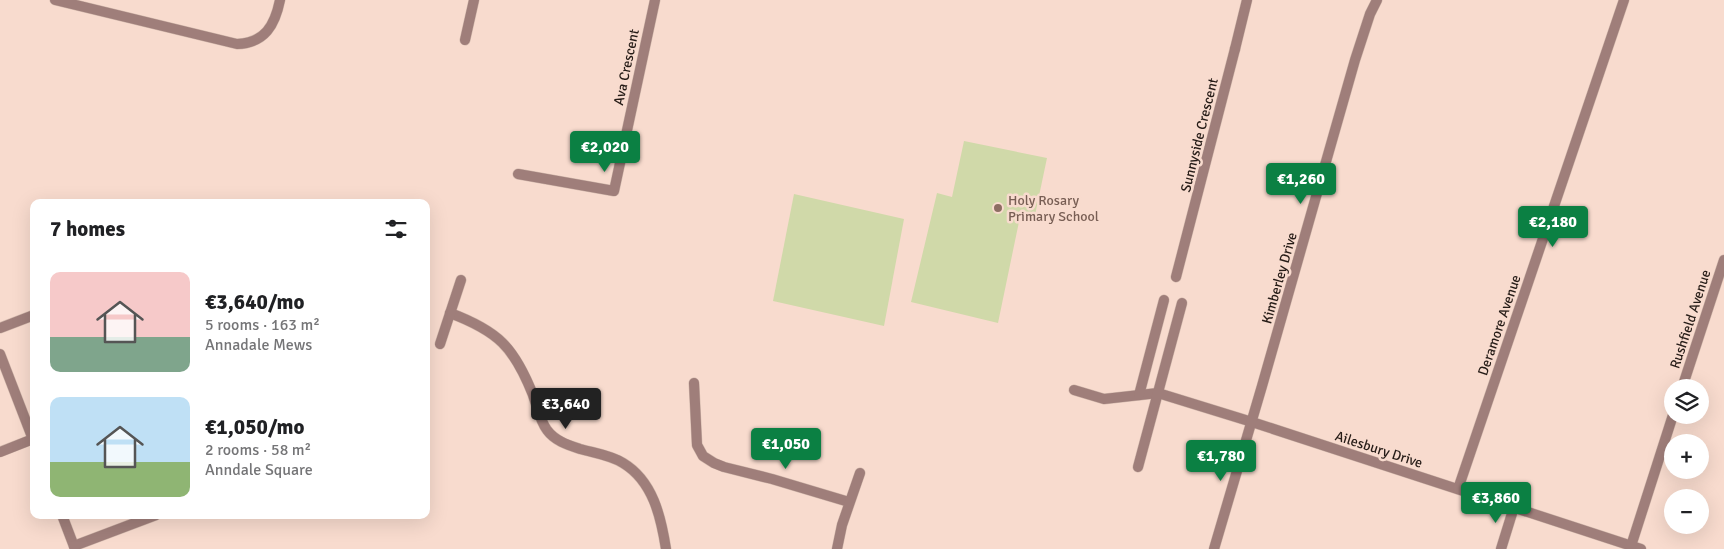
<!DOCTYPE html>
<meta charset="utf-8">
<style>
body{margin:0;font-family:Signika,sans-serif;background:#f2f2f2;color:#202124;height:100vh;display:flex;flex-direction:column;font-size:19px;white-space:nowrap}
*{box-sizing:border-box;margin:0}
p{font-size:16px;color:#757577}
.icon{flex:none;width:28px;height:28px;fill:none;stroke:currentColor;stroke-width:2;stroke-linecap:round;stroke-linejoin:round}
.map{position:relative;flex:1;overflow:hidden}
.details{position:absolute;left:30px;top:199px;width:400px;height:320px;display:flex;flex-direction:column;background:#fff;border-radius:10px;box-shadow:0 5px 20px #0002}
.details>*{flex:none}
.fabs{position:absolute;left:1664px;top:379px;display:grid;gap:10px}
.fabs a{display:grid;place-items:center;width:45px;height:45px;border-radius:50%;background:#fff;box-shadow:0 5px 20px #0002;font-size:25px}
.price{position:absolute;translate:-50% -42px;padding:0 11px;border-radius:5px;background:#0b8043;color:#fff;font-size:16px;line-height:32px;filter:drop-shadow(0 1px 2px #0008)}
.price::after{content:'';position:absolute;left:50%;top:30px;width:15px;height:11px;margin-left:-8px;background:inherit;clip-path:polygon(0 0,100% 0,50% 100%)}
.price.on{background:#222;color:#fff}
ul{padding:0;list-style:none}
li{display:flex;align-items:center;gap:15px;height:125px;padding:0 20px}
li span{display:grid;place-items:center;flex:none;width:140px;height:100px;border-radius:10px;color:#555}
li>.icon{margin-inline-start:auto}
span .icon{width:60px;height:60px;fill:#fffc;stroke-width:1}
li b{font-size:21px}
h2{display:flex;justify-content:space-between;align-items:center;height:60px;padding:0 20px;font-size:21px}
.map>svg:first-child{display:block}
.green{fill:#d0d9a9}
.lines{fill:none;stroke-linecap:round;stroke-linejoin:round}
.service-casing{stroke:#d2b9ad;stroke-width:11}
.minor-casing{stroke:#d2b9ad;stroke-width:11}
.service{stroke:#9f7e7a;stroke-width:10}
.minor{stroke:#9f7e7a;stroke-width:10}
.education-dot{fill:#8d6e63;stroke:#f8dbce;stroke-width:2}
.labels{text-anchor:middle;stroke-width:5;stroke-linejoin:round;paint-order:stroke}
.street-label{font-size:14px;fill:#261c17;stroke:#f8dbce}
.education-label{font-size:14px;fill:#785e54;stroke:#f8dbce;text-anchor:start}
</style>
<div class="map">
<svg width="1724" height="549" viewBox="0 0 1724 549">
<rect width="100%" height="100%" fill="#f8dbce"/>
<g class="green">
<path d="M964,141L1047,158L1035,215L1021,212L998,323L911,302L937,193L952,197Z"/>
<path d="M794,194L904,219L884,326L773,301Z"/>
</g>
<g class="lines">
<defs>
<g id="service">
<path d="M1176,277L1235,49"/>
<path d="M1074,390L1104,399L1158,393L1252,422"/>
<path d="M1139,395L1164,300"/>
<path d="M1138,467L1182,303"/>
</g>
<g id="minor">
<path d="M55,0L237,44C265,43 275,25 280,0"/>
<path d="M465,40L474,0"/>
<path d="M1235,49L1247,0"/>
<path d="M518,174L614,191L655,0"/>
<path d="M450,313C498,331 514,347 533,395C537,406 540,421 547,430C555,441 568,445 580,449C594,453 610,455 623,463C653,481 661,517 666,549"/>
<path d="M0,328L34,315"/>
<path d="M440,344L461,280"/>
<path d="M0,354L34,442"/>
<path d="M694,383L697,445L703,456L714,463L724,467L772,479L849,502"/>
<path d="M1682,388L1724,260"/>
<path d="M1252,422L1641,549"/>
<path d="M0,452L33,439"/>
<path d="M1458,489L1624,0"/>
<path d="M62,515L75,549"/>
<path d="M74,546L156,515"/>
<path d="M1631,546L1673,415"/>
<path d="M837,549L842,525L860,473"/>
<path d="M1214,549L1262,386L1355,60L1370,14L1377,0"/>
<path d="M1501,549L1514,507"/>
</g>
</defs>
<use href="#service" class="service-casing"/>
<use href="#minor" class="minor-casing"/>
<use href="#service" class="service"/>
<use href="#minor" class="minor"/>
</g>
<circle class="education-dot" cx="998" cy="208" r="5"/>
<g class="labels">
<g class="street-label">
<text transform="translate(626 67) rotate(-78)" y="5">Ava Crescent</text>
<text transform="translate(1199 135) rotate(-76)" y="5">Sunnyside Crescent</text>
<text transform="translate(1279 278) rotate(-74)" y="5">Kimberley Drive</text>
<text transform="translate(1690 319) rotate(-72)" y="5">Rushfield Avenue</text>
<text transform="translate(1499 325) rotate(-71)" y="5">Deramore Avenue</text>
<text transform="translate(1379 449) rotate(18)" y="5">Ailesbury Drive</text>
</g>
<g class="education-label">
<text x="1008" y="205">Holy Rosary<tspan x="1008" dy="16">Primary School</tspan></text>
</g>
</g>
</svg>
<div class="fabs">
<a><svg class="icon" aria-label="layers" viewBox="0 0 24 24"><path d="M12 4l9 5-9 5-9-5zM3 14l9 5 9-5"/></svg></a>
<a>+</a>
<a>−</a>
</div>
<b class="price" style="left:605px;top:173px">€2,020</b>
<b class="price" style="left:1301px;top:205px">€1,260</b>
<b class="price" style="left:1553px;top:248px">€2,180</b>
<b class="price on" style="left:566px;top:430px">€3,640</b>
<b class="price" style="left:786px;top:470px">€1,050</b>
<b class="price" style="left:1221px;top:482px">€1,780</b>
<b class="price" style="left:1496px;top:524px">€3,860</b>
<section class="details">
<h2>7 homes<svg class="icon" aria-label="filters" viewBox="0 0 24 24"><path d="M4 7h16M4 17h16"/><circle cx="9" cy="7" r="2"/><circle cx="15" cy="17" r="2"/></svg></h2>
<ul>
<li><span style="background:linear-gradient(#f6c9c9 65%,#7fa58c 0)"><svg class="icon" aria-label="home" viewBox="0 0 24 24"><path d="M3 11l9-7 9 7M6 9v11h12V9"/></svg></span><div><b>€3,640/mo</b><p>5 rooms · 163 m²</p><p>Annadale Mews</p></div></li>
<li><span style="background:linear-gradient(#bfe0f5 65%,#8fb573 0)"><svg class="icon" aria-label="home" viewBox="0 0 24 24"><path d="M3 11l9-7 9 7M6 9v11h12V9"/></svg></span><div><b>€1,050/mo</b><p>2 rooms · 58 m²</p><p>Anndale Square</p></div></li>
</ul>
</section>
</div>
